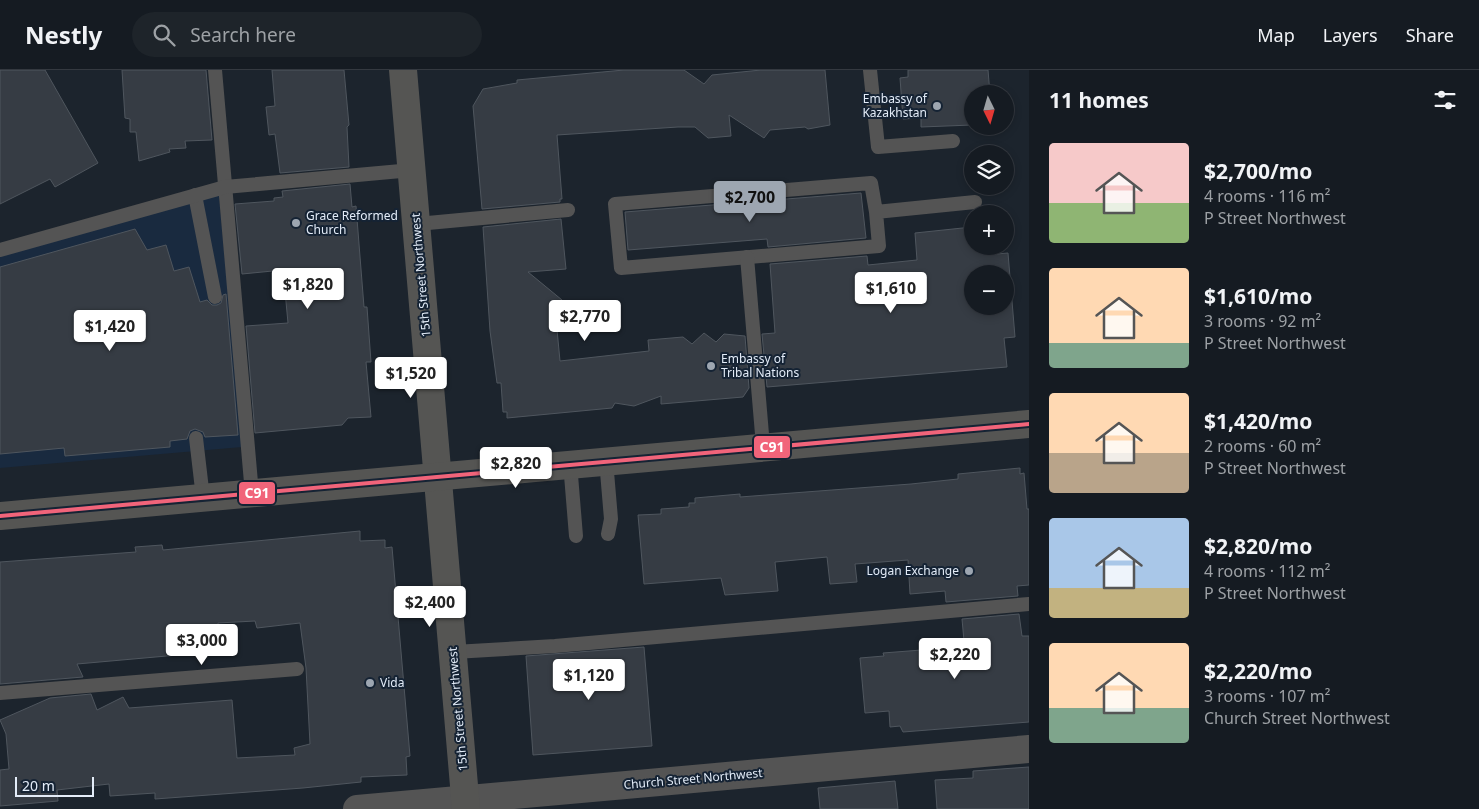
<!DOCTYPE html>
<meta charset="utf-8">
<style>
body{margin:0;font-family:"Noto Sans",sans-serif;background:#1e242a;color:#f1f3f6;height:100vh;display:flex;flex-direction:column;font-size:19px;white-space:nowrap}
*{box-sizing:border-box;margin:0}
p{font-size:16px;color:#9da1a5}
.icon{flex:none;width:28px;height:28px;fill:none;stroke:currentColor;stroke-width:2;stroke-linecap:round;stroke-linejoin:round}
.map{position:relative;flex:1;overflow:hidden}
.panel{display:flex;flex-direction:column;background:#151b22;width:450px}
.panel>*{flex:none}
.needle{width:32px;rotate:175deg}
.controls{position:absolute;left:964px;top:15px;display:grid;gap:10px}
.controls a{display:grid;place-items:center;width:50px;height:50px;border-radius:50%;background:#151b22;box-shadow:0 2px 8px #0003,0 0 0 1px #343940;font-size:25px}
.scale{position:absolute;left:15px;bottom:12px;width:79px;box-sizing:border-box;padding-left:5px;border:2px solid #e3ecf8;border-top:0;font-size:14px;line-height:18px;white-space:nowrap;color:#e3ecf8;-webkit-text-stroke:4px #152334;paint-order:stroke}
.price{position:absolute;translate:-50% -42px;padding:0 11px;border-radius:5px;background:#fff;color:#222;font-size:16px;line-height:32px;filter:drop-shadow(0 1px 2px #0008)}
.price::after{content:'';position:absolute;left:50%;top:30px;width:15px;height:11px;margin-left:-8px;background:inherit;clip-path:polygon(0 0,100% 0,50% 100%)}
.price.on{background:#9da6b1;color:#111}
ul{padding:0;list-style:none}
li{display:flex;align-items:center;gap:15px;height:125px;padding:0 20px}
li span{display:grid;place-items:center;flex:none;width:140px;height:100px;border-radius:5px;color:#555}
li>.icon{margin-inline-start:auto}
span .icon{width:60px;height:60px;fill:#fffc;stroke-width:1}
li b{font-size:21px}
h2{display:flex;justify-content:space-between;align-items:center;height:60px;padding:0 20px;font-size:21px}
header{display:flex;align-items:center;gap:30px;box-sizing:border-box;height:70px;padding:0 25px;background:#151b22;border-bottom:1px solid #343940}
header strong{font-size:24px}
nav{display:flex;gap:28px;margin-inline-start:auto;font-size:18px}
.search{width:350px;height:45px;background:#1e242a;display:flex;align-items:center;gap:12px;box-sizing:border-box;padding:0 18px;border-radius:28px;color:#9da1a5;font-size:19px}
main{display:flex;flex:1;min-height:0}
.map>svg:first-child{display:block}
.built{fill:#192a3f}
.building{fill:#363c44;stroke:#4f565e;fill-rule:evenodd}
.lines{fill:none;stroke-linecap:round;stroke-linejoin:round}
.service{stroke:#545454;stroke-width:14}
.minor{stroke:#545454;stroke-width:28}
.secondary{stroke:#555553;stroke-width:28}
.bus-1-casing{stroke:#152334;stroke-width:8}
.bus-1{stroke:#f1647a;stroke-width:4}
.poi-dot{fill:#9da6b1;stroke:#152334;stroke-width:2}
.labels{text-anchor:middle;stroke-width:4;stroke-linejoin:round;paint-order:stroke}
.poi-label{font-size:12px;fill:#e3ecf8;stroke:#152334;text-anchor:start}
.street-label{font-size:12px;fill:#e3ecf8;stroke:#152334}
.line-badge{stroke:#152334;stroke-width:2}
.badge-label{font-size:14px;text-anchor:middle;font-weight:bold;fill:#fff}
</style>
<header>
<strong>Nestly</strong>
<div class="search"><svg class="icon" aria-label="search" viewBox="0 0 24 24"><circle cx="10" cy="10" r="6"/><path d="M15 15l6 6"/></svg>Search here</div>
<nav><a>Map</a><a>Layers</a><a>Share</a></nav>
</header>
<main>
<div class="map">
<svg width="1029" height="739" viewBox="0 0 1029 739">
<rect width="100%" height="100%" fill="#1c242d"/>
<path class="built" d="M219,125L242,377L0,398V186Z"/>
<g class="building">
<path d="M0,0H45L98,93L55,117L50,109L0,134Z"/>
<path d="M122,0H206L212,70L185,71L186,78L169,79L170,82L139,91L136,62H130V49L125,48Z"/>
<path d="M272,0H344L349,55L347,57L349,97L280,103L275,64L269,65L266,37L275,36Z"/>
<path d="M624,0H684L704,14L712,5L761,0H825L830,55L808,59L805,57L770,60L764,68L729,45L731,66L708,68L695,57H678L557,65L562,129H560V132L482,139L473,36L483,19L517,13V10Z"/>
<path d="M908,0H988L990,24H972V55L921,57V48L903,49L900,8L908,7Z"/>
<path d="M350,114L352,137L356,136L364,237H367L371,292H366L371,347L348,348L342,355L255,363L246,256L288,253L283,200L242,204L235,134L274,131V128L283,127L282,121Z"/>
<path d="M861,123L866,168L768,177L767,169L628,180L625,142Z"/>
<path d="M561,149L566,199L528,202L562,230L563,239L556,249L560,291L649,281L648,270L683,267L692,274L704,263L716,272L724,264L745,266L749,318L743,327L661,334V326L634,336L615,333L612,338L507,348V342H503L501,313H497L490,261L483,157Z"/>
<path d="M972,157V176H996L997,184L1008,183L1015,267L1004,268L1007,297L767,317L762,264L775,263L770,194L867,186L868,195L917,190L915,163ZM972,204H1005V236H972Z"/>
<path d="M135,159L147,180L166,175L174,201L189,197L200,232L207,230L212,235H217L221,233L223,225L226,224L238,365L205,367L203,362L195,359L190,361L187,369L170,371V377L65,386L64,378L0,384V197Z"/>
<path d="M1020,398V404L1024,403L1027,439H1029V515L1017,516L1018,526L946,532L945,521L910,524L908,490L855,494L857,512L830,514L827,487L775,492L778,521L725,525L721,508L644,514L638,445L661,444V439L689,437V433H695V428L740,424V427L911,414L958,409V404Z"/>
<path d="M360,461V471L385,470V478L392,477L410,686L406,687L407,705L361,707V712L303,718L155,729V723L110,726L109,714L57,720L58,731L0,736V700L9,699L6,664L0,650L50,628L91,624L97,640L123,627L129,638L232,630L237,688L295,685L294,678L310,674L306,598L300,553L257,558L255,551L218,553V560L176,565L178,585L77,594L83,607L0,614V492L136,482L135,477L162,475L163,480Z"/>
<path d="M1019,544L1022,566H1029V652L903,662L900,656L890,657L889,641L865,643L860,588L884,586L883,583L947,578V572L964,571L962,549Z"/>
<path d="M644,577L652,676L533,685L526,586Z"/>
<path d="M1029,697V739H937L935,710L973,708V701Z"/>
<path d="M895,711L898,739H820L818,718Z"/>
</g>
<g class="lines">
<g class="service">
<path d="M215,0L252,424"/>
<path d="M870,0L878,77L953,71"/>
<path d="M195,125L215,227"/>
<path d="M876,142L871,113L615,134L621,198L879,176L876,142L975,132"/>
<path d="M417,154L568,140"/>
<path d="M0,180L225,117L412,100"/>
<path d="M747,187L763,376"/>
<path d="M196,368L203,428"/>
<path d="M606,390L611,449L608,464"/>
<path d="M570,393L576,466"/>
<path d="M454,582L555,576L1029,534"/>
<path d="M0,623L297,599"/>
</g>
<path class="minor" d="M357,739L1029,679"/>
<g class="secondary">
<path d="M403,0L466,739"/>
<path d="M0,446C343,416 686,383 1029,354"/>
</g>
<defs>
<path id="bus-1" d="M0,446L1029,354"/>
</defs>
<use href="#bus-1" class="bus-1-casing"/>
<use href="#bus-1" class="bus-1"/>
</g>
<g class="poi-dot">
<circle cx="937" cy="36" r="5"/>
<circle cx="296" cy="153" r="5"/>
<circle cx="711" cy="296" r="5"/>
<circle cx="969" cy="501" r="5"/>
<circle cx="370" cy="613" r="5"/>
</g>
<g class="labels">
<g class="poi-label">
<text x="927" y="33" text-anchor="end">Embassy of<tspan x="927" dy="14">Kazakhstan</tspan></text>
<text x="306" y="150">Grace Reformed<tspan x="306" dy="14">Church</tspan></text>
<text x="721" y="293">Embassy of<tspan x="721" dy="14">Tribal Nations</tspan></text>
<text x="959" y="505" text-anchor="end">Logan Exchange</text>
<text x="380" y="617">Vida</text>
</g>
<g class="street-label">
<text transform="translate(421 205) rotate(-95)" y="4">15th Street Northwest</text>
<text transform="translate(458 639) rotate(-95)" y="4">15th Street Northwest</text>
<text transform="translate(693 709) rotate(-5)" y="4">Church Street Northwest</text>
</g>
</g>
<g class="line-badge">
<rect x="753" y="365" width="38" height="24" rx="5" fill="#f1647a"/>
<rect x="238" y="411" width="38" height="24" rx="5" fill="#f1647a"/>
</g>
<g class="badge-label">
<text x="772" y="382">C91</text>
<text x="257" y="428">C91</text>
</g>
</svg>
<div class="controls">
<a><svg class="needle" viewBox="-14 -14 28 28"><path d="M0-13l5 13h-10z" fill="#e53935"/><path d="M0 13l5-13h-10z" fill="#9da1a5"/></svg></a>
<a><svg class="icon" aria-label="layers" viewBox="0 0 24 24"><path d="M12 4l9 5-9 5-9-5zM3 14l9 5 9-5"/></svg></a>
<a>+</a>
<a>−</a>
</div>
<div class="scale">20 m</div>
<b class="price on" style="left:750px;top:153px">$2,700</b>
<b class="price" style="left:308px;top:240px">$1,820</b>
<b class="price" style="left:891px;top:244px">$1,610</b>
<b class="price" style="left:585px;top:272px">$2,770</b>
<b class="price" style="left:110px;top:282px">$1,420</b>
<b class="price" style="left:411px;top:329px">$1,520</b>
<b class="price" style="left:516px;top:419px">$2,820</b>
<b class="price" style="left:430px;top:558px">$2,400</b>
<b class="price" style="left:202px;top:596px">$3,000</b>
<b class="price" style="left:955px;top:610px">$2,220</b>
<b class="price" style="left:589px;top:631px">$1,120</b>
</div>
<section class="panel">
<h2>11 homes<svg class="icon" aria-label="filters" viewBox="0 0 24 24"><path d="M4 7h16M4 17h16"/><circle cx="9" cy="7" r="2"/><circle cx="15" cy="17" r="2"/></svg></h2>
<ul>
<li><span style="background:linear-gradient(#f6c9c9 60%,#8fb573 0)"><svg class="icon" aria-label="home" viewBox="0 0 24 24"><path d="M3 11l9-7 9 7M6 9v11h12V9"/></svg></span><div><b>$2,700/mo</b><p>4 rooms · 116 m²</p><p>P Street Northwest</p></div></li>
<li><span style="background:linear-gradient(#ffd9b3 75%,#7fa58c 0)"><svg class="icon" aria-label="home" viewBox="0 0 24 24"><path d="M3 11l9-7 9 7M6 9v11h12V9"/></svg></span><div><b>$1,610/mo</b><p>3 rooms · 92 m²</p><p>P Street Northwest</p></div></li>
<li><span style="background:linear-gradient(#ffd9b3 60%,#b9a48a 0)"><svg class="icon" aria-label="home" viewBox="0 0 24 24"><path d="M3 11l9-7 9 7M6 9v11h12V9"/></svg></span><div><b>$1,420/mo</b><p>2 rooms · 60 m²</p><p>P Street Northwest</p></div></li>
<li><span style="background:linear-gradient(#a9c7e8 70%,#c2b280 0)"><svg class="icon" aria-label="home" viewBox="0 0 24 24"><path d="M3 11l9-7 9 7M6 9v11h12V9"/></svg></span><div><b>$2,820/mo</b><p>4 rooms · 112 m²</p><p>P Street Northwest</p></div></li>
<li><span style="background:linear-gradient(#ffd9b3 65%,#7fa58c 0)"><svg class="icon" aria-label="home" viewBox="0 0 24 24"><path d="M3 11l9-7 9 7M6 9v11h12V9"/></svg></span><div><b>$2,220/mo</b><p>3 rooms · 107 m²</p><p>Church Street Northwest</p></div></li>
</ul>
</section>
</main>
